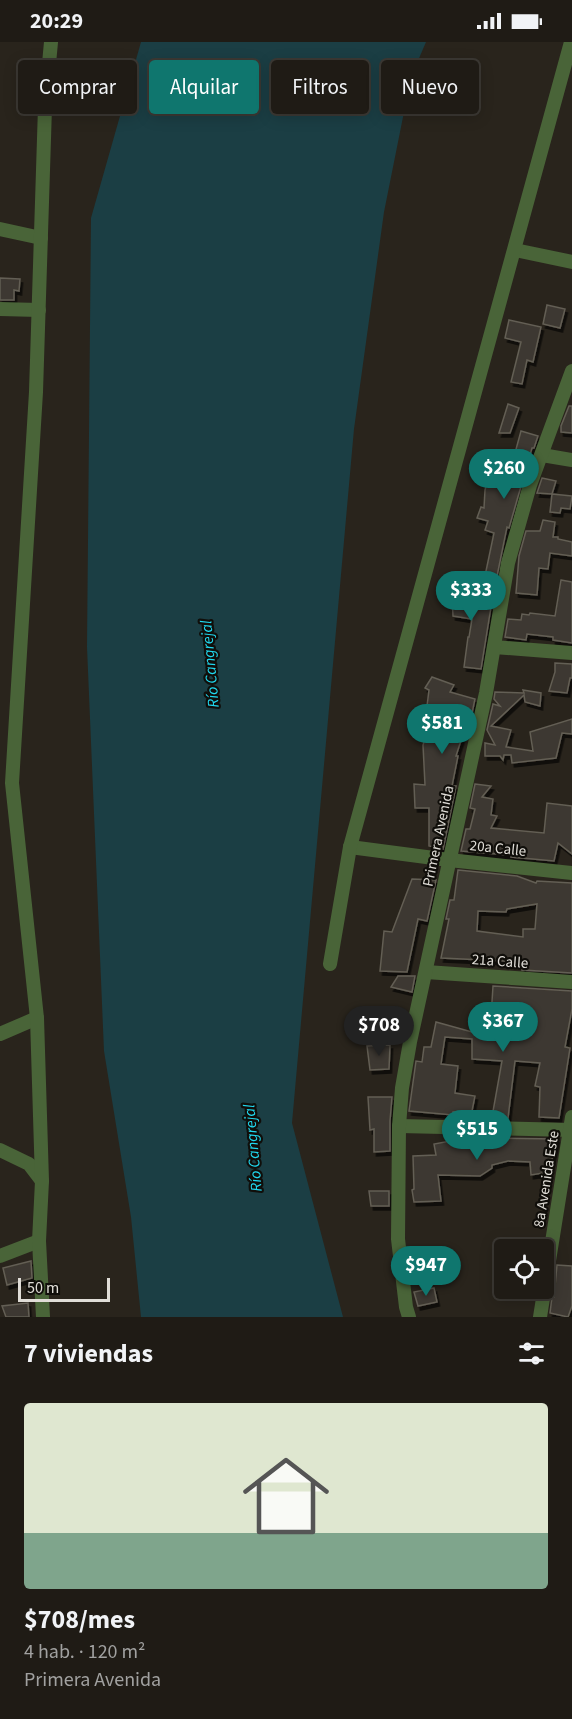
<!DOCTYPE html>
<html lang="es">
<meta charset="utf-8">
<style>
body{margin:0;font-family:"Source Sans 3",sans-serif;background:#27241e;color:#f1f3f6;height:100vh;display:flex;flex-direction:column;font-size:22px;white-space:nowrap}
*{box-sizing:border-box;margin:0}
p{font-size:20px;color:#a1a1a0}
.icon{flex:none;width:33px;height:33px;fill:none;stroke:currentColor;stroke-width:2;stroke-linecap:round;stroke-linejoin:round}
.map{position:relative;height:1275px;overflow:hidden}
.panel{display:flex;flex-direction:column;background:#1f1b15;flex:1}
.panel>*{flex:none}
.banner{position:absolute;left:18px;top:18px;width:537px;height:54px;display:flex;gap:12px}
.buttons{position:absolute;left:494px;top:1197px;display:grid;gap:12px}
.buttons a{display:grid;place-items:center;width:60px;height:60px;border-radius:6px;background:#1f1b15;box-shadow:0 3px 15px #0003,0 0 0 2px #3c3934;font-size:30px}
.scale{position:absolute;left:18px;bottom:15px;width:92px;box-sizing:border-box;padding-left:6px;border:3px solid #e0ddd7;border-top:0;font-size:16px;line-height:21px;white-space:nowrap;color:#e0ddd7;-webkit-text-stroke:4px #100e0a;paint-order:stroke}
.price{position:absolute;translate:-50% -51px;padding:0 14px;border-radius:21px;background:#0f766e;color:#fff;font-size:20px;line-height:39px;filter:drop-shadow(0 2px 3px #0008)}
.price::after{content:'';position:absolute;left:50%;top:36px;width:18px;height:14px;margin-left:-9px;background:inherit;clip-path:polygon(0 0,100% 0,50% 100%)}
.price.current{background:#222;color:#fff}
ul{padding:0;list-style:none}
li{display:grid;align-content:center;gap:12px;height:318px;padding:0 24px}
li span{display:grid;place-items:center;height:186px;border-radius:6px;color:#555}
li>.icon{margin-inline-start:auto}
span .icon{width:108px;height:108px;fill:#fffc;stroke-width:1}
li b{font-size:26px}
h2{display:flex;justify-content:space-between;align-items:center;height:72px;padding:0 24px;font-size:26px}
.pill{padding:0 21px;border-radius:6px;background:#1f1b15;box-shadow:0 3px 15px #0003,0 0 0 2px #3c3934;font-size:21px;line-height:54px}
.pill.current{background:#0f766e;color:#fff}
.status{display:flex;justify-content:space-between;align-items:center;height:42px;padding:0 30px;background:#1f1b15;direction:ltr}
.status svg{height:16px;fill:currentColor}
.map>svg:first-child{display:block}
.water{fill:#1b3e44}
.building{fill:#3e3930;stroke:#635e54;stroke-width:1.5;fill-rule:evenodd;filter:url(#shadow)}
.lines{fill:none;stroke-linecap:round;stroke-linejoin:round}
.minor{stroke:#496438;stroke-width:14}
.labels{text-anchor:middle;stroke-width:4.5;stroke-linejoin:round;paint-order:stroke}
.street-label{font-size:15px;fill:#e0ddd7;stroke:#100e0a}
.water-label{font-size:16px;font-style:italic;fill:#20d8ef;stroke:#100e0a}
</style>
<div class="status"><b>20:29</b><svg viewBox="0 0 49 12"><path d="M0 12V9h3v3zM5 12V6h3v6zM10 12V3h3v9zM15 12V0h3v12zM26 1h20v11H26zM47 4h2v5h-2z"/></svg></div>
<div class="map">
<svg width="572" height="1275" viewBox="0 0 572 1275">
<defs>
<filter id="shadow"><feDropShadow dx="2.5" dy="4" stdDeviation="0" flood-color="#0009"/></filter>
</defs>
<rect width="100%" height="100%" fill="#29241c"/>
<path class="water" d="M141,0H426L411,35L384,170L354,387L292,1081L343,1275H141L131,1175L104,1009L87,605L91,176Z"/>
<g class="building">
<path d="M0,236L20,237L19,249L14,248V258H0Z"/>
<path d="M547,263L565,267L560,286L543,282Z"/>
<path d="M509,278L541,285L533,320L527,318L522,342L511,340L521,300L505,296Z"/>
<path d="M508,362L519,366L510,391H499Z"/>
<path d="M569,364H572V391L561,390V384Z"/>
<path d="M521,389L538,394L534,406H532L509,486L507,485L494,549L482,548L494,491L485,488L488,479L477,476L481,465L484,466L485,448L490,429L494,430L496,409L515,411Z"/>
<path d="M542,436L556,439L552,452L537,451Z"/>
<path d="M552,452L572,454L570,467L561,466L560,471L550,470Z"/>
<path d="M543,478L555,480L553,495H558V497L572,500V514L550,511L548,527L539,526L537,553L516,551L519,514L526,489H540Z"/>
<path d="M456,535L473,539L470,563L491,565L481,627L464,625L468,595H469L472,577L453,574L452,553Z"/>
<path d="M561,538L572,540V601L553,598V595L527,592L526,598L505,595L508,577L521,578L522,572L529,573L530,571L555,574Z"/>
<path d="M555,621L572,622V636H570L567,651L549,649L555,630Z"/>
<path d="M432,635L454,643L450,650L475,657L470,681L466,689H464L456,714H458L452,744H456L443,807L429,804V766H415L414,742L425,743L423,703L430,681L425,680L429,648L425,646Z"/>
<path d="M523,648L541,651L540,664L525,660L524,653L491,684L511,688L506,705L533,709L530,690L572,677V692L562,691L556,716L512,721L511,713H504L503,718L500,714H485V701L495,703L487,688L493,662L500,664L494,657L495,650L524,651Z"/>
<path d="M475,742L491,744L482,755L493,757L491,773L497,774L491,786L544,791L547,761L572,764V812L558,801L554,819L511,815V813L461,809L466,787H470L475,767L470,766Z"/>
<path d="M458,828L517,834L536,841L537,839L572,841V931L522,928L523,920L441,916L449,877H446L450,858H454ZM537,862L535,887H523V895L477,889L478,869L506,870L507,867Z"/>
<path d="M412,837L436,838L427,879L418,877L407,930L380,929L384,889L392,890Z"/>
<path d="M398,934H415L412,950L391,945Z"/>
<path d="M493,944L572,949V967L565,1005L570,1006L559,1076L539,1075L540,1045L535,1044L540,1021L515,1019L508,1076L492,1075L502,1019L472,1017V997L445,995L441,1022L458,1024L455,1051L475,1054L472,1069L453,1070V1073L409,1069L416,1019L422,1020L424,1005H431L436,980L472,990L490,991Z"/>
<path d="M390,1003L389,1027L370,1028L367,1004Z"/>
<path d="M368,1055H392L390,1079V1109L374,1110V1087L370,1088Z"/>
<path d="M492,1096L557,1097L549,1130L531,1133L530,1120L508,1119L492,1123V1126L480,1134L438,1133L441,1159L414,1160L412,1148L414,1147L413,1114L436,1113L434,1102L461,1097L462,1098Z"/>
<path d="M369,1149H389V1164H371Z"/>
<path d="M510,1196L533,1197V1208L510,1207Z"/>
<path d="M31,1219L32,1236L7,1243L3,1226Z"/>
<path d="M557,1223L572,1224V1264L568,1275L550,1271L552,1255H554Z"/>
<path d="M434,1246L437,1260L418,1264L414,1250Z"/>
<path d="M28,1261L29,1275H6L2,1264Z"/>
</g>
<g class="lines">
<g class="minor">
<path d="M0,187L41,196"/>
<path d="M515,208L572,220"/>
<path d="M0,267L39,268"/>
<path d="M542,413L572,418"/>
<path d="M494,605L572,611"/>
<path d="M350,805L449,818L572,831"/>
<path d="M330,922L350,805L571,0"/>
<path d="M426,930L572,940"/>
<path d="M0,992L37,976"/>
<path d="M399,1084L572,1088"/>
<path d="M0,1108L29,1122L42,1139"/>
<path d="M0,1214L39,1199"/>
<path d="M43,1275L39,1199L42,1139L37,976L12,741L36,350L45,65L51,0"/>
<path d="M409,1275L406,1265L398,1197L399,1084L402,1046L410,1000L486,651L508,521L530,443L572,329"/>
<path d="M540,1275L572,1075"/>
</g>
</g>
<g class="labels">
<g class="street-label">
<text transform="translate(438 794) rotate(-78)" y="5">Primera Avenida</text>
<text transform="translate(498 806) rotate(6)" y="5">20a Calle</text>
<text transform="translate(500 919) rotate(4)" y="5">21a Calle</text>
<text transform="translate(546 1137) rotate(-81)" y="5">8a Avenida Este</text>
</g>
<g class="water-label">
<text transform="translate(209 622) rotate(-95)" y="6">Río Cangrejal</text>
<text transform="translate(252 1106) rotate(-95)" y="6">Río Cangrejal</text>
</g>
</g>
</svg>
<div class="buttons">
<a><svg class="icon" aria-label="locate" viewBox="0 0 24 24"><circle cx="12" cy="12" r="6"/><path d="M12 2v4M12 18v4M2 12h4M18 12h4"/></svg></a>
</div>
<div class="scale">50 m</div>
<b class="price" style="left:504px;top:458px">$260</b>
<b class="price" style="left:471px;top:580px">$333</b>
<b class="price" style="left:442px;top:713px">$581</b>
<b class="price" style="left:503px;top:1011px">$367</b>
<b class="price current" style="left:379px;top:1015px">$708</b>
<b class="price" style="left:477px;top:1119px">$515</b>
<b class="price" style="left:426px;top:1255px">$947</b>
<div class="banner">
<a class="pill">Comprar</a>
<a class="pill current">Alquilar</a>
<a class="pill">Filtros</a>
<a class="pill">Nuevo</a>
</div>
</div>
<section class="panel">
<h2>7 viviendas<svg class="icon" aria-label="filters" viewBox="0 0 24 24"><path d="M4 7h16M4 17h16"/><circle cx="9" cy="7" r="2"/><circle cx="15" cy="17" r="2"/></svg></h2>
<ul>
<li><span style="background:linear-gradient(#dfe7d0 70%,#7fa58c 0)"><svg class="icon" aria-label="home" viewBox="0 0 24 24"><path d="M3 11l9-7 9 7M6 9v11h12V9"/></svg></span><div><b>$708/mes</b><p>4 hab. · 120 m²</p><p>Primera Avenida</p></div></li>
</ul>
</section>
